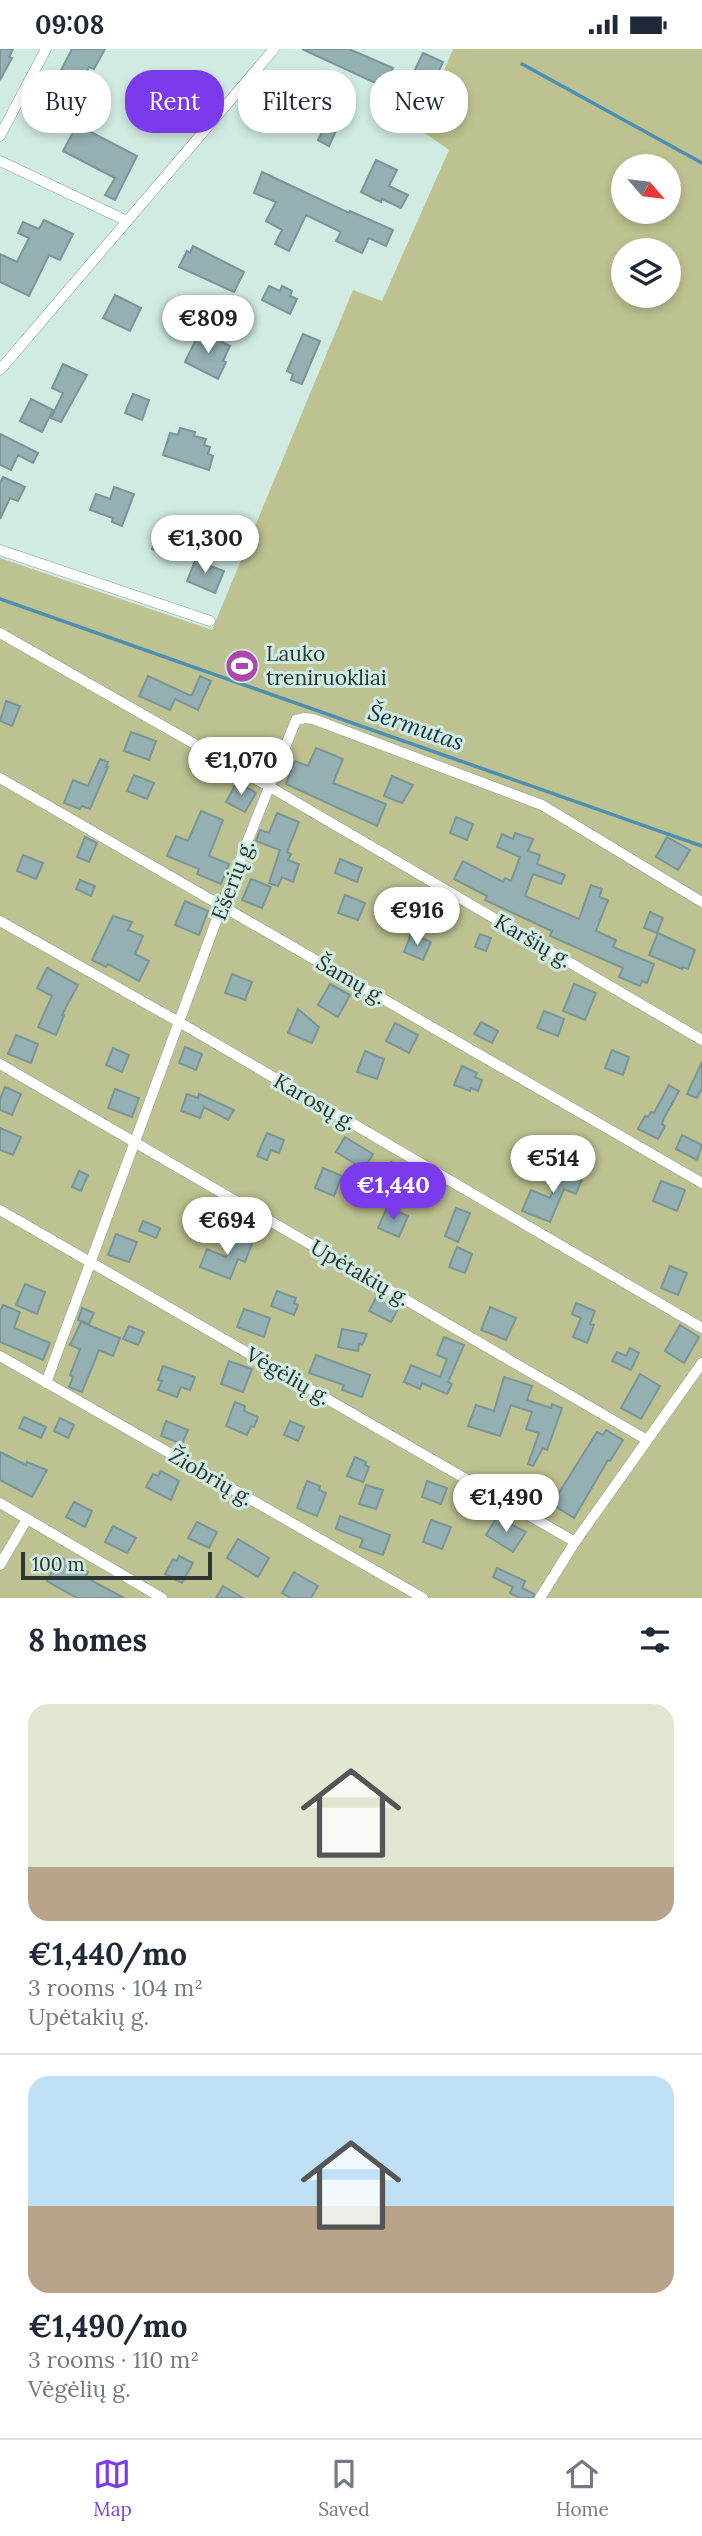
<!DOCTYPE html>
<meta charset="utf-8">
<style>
body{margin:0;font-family:Lora,serif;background:#f6f6f7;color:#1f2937;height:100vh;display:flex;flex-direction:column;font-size:26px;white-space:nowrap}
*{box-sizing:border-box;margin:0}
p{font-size:23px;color:#747a83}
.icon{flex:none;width:38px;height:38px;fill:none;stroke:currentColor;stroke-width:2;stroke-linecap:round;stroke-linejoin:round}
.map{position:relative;height:1549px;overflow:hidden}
.side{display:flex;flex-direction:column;background:#fff;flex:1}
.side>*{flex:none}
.top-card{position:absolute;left:21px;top:21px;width:662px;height:63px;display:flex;gap:14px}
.needle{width:46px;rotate:118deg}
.tools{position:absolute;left:611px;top:105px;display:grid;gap:14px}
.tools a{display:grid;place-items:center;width:70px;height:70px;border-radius:50%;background:#fff;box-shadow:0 4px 10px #0003;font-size:35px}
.scale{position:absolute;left:21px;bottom:18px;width:191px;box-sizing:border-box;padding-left:7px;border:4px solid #2b3632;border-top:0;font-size:19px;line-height:24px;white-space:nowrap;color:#2b3632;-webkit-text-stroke:5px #d0ebe2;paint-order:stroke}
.price{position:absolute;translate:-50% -60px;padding:0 16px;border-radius:24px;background:#fff;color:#222;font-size:23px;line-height:46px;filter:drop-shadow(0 2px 4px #0008)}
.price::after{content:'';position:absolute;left:50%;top:42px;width:21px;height:16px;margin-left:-10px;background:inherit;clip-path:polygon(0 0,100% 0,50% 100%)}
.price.on{background:#7c3aed;color:#fff}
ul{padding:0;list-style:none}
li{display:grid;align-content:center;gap:14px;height:371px;padding:0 28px}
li+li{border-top:2px solid #e0e1e3}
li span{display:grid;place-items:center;height:217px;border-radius:21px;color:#555}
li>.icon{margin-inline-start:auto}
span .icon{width:126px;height:126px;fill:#fffc;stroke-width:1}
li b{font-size:30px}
h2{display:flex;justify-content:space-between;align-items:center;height:84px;padding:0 28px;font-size:30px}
.chip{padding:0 24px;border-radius:28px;background:#fff;box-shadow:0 4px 10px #0003;font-size:24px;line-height:63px}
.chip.on{background:#7c3aed;color:#fff}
.status{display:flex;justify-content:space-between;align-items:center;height:49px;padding:0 35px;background:#fff;direction:ltr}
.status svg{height:19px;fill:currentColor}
.tab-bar{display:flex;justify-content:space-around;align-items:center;height:98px;border-top:2px solid #e0e1e3;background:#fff;font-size:19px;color:#747a83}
.tab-bar a{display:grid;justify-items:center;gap:4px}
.tab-bar .on{color:#7c3aed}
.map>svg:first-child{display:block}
.green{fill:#bec290;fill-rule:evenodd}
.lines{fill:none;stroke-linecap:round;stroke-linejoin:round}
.stream{stroke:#4b8fb4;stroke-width:3.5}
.building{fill:#94b0b3;stroke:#799597;stroke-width:2}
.minor-casing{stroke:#86a097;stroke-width:11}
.minor{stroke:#fff;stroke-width:10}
.labels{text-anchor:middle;stroke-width:6;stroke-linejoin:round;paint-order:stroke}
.poi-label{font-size:21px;fill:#2b3632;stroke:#d0ebe2;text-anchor:start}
.street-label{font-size:21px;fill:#2b3632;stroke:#d0ebe2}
.water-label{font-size:23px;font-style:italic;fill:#143344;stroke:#d0ebe2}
</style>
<div class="status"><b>09:08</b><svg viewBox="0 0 49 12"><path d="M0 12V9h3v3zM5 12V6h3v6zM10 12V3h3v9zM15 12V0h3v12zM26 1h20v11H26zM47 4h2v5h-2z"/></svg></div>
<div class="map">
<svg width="702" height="1549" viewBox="0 0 702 1549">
<rect width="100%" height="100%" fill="#d0ebe2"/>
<path class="green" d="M453,0H702V1549H0V509L212,581L353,241L382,252L449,101L419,80ZM623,117H668V163H623ZM623,201H668V247H623Z"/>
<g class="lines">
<g class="stream">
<path d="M522,15L702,114"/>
<path d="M0,550L702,797"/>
</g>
</g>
<g class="building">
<path d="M0,0H13L9,8L12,9L0,31Z"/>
<path d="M72,0H105L94,20L89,18L68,59L47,48Z"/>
<path d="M302,0H349L393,19L384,38Z"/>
<path d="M423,4L443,13L430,41L410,31Z"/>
<path d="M171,23L195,36L182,61L171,55L164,70L154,64L162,50L158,48Z"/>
<path d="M77,76L137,107L115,151L105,146L115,129L63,102Z"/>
<path d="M324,79L335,84L329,97L318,91Z"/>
<path d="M376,111L397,121L389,137L408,146L401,159L382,150L381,153L361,143Z"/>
<path d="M262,123L349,164L350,162L393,181L386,197L369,189L362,204L336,192L341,183L306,166L289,202L275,195L282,181L266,172L276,153L254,144Z"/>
<path d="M44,171L73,185L60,211L49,206L29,247L0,233V205L17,213L29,189L18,184L23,173L39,180Z"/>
<path d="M193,197L244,223L234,243L179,218L187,202L190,204Z"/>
<path d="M269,237L280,242L282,237L292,242L290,247L297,250L290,265L262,251Z"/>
<path d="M115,246L141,259L130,282L103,269Z"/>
<path d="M200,282L230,297L223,312L226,313L218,330L185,313Z"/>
<path d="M303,285L320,292L302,335L291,331L293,325L287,322Z"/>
<path d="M63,315L87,326L61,373L51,369L63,344L52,339Z"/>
<path d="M133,345L149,351L142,371L125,364Z"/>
<path d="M31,350L53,361L42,383L20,372Z"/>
<path d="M180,379L195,383L194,387L206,390L204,396L210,398L208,405L213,407L209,421L163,406L170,384L178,386Z"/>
<path d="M0,385L38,404L33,414L18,406L11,421L0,416Z"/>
<path d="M3,428L25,438L18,452L10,449L0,470V434Z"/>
<path d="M114,438L134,445L122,477L112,473L113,469L90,461L96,445L110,450Z"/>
<path d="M162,474L186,484L175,510L152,500Z"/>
<path d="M197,507L207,511L205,515L224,522L215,544L187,532Z"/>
<path d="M148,627L189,646H192L200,627L211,632L198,661L175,650L170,661L139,647Z"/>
<path d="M6,652L20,657L12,677L0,672Z"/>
<path d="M131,683L156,692L149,711L124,702Z"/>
<path d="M316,699L343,710L333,734L386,755L377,777L286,735L295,712L308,717Z"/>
<path d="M100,710L108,713L106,718H108L90,760L82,757L80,760L64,754L73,731L88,737Z"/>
<path d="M134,726L154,734L147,750L127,742Z"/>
<path d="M392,727L413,736L402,754L384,747Z"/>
<path d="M237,733L256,744L245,763L226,753Z"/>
<path d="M201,762L223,771L209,807L229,815L221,835L197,825L199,820L167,807L176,787L188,792Z"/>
<path d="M277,764L299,773L287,803L291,805L288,811L299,815L293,833L282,828L278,837L269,834L280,801L256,792L260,781L269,784Z"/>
<path d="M456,768L473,775L467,791L450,784Z"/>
<path d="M515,784L533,790L528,802L540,806L537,815L565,826L561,835L533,825L525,847L579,870L591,836L602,840L599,848L608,851L596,882L616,891L613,898L654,915L647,934L642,932L640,937L619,928L623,919L550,887L552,882L485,851L487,847L454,830L463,812L503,833L505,829L511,832L520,808L497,798L502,785L513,790Z"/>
<path d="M85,788L97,794L89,813L77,808Z"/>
<path d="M667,788L690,801L678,821L656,808Z"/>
<path d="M23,806L43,814L36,830L17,822Z"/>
<path d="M340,810L362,819L357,833L335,824Z"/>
<path d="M251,830L271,838L262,859L242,851Z"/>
<path d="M80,831L95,837L91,847L76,840Z"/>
<path d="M345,846L365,854L358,871L338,864Z"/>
<path d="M185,852L208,862L199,886L175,876Z"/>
<path d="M650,863L663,869L657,884L644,879Z"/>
<path d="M113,867L132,873L128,881L143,887L135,905L149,912L139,932L108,915L106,918L92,911Z"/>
<path d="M658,884L695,901L688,920L683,918L682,920L649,906Z"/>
<path d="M411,885L431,893L423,911L404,903Z"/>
<path d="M480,885L491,889L486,902L475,898Z"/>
<path d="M47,919L78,936L62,966H64L56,986L38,978L52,947L37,939Z"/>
<path d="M232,925L252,933L245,951L225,944Z"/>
<path d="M330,935L350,946L338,968L318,956Z"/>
<path d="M574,935L596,944L585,971L563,962Z"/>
<path d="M298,960L319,978L312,994L288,984Z"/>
<path d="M544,962L564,970L558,987L537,979Z"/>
<path d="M481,973L498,982L492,994L474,985Z"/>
<path d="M395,974L418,986L409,1004L386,992Z"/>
<path d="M16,986L38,995L31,1014L8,1005Z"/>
<path d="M185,998L202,1005L196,1021L179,1014Z"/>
<path d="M113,999L129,1006L122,1023L106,1016Z"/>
<path d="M612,1001L629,1008L623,1026L605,1019Z"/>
<path d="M365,1002L384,1010L377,1030L357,1023Z"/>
<path d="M702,1013V1039L697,1049L687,1045Z"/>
<path d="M462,1017L477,1024L475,1028L482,1031L478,1042L471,1039L470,1042L454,1036Z"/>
<path d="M669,1036L679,1042L664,1069L662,1075L665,1077L658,1090L638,1080L645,1067L648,1068L651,1063L654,1064Z"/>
<path d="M5,1038L21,1045L12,1066L0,1061V1050Z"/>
<path d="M115,1040L139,1049L132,1068L108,1059Z"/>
<path d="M187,1045L198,1049L199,1045L234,1061L228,1071L204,1058L200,1069L181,1062Z"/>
<path d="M0,1079L21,1088L13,1106L0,1101Z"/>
<path d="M267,1084L284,1091L279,1104L271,1101L267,1111L257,1107Z"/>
<path d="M682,1086L702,1096L697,1111L676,1100Z"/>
<path d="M345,1088L373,1105L364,1120L336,1103Z"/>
<path d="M391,1113L407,1121L401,1136L384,1129Z"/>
<path d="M563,1116L584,1124L576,1145L564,1140L550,1173L522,1162L531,1141L550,1149Z"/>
<path d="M323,1119L342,1127L334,1147L315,1139Z"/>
<path d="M79,1122L88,1126L81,1142L72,1138Z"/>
<path d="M661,1132L685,1141L677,1162L653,1152Z"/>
<path d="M387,1158L408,1167L399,1188L378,1179Z"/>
<path d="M456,1159L470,1164L458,1193L445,1187Z"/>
<path d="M143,1172L160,1179L156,1189L139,1182Z"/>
<path d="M116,1185L137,1193L129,1213L108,1206Z"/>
<path d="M235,1185L253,1192L245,1213L238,1210L230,1230L200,1218L207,1200L226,1208Z"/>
<path d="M457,1198L472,1205L465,1224L449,1218Z"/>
<path d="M670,1217L687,1224L678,1246L661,1239Z"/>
<path d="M25,1235L45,1243L37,1265L16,1256Z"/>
<path d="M277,1242L296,1249L294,1254L298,1256L294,1266L271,1257Z"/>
<path d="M377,1247L399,1258L391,1273L369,1262Z"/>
<path d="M576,1254L595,1262L590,1275L594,1276L587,1294L573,1288L581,1269L572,1265Z"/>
<path d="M3,1256L20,1263L14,1279L50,1294L43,1311L0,1293V1262Z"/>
<path d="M490,1258L516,1269L506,1291L481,1281Z"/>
<path d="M82,1259L94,1264L89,1275L78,1271Z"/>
<path d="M244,1260L270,1269L264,1288L237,1278Z"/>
<path d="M81,1273L120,1289L113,1307L99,1301L82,1343L69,1338L73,1328L70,1326L80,1300L70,1296Z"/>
<path d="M680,1276L699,1288L684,1314L665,1302Z"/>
<path d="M129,1277L144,1283L138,1296L123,1290Z"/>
<path d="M342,1280L367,1285L362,1296L359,1295L358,1302L338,1298Z"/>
<path d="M444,1288L464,1296L448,1333L452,1335L447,1345L422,1334L420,1340L404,1333L411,1316L440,1328L447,1310L437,1306Z"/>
<path d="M630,1299L639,1304L631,1321L612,1312L617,1303L626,1307Z"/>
<path d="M316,1306L370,1326L362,1348L342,1341L344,1336L309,1324Z"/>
<path d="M229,1312L252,1320L243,1343L221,1335Z"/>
<path d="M163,1317L195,1328L190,1341L181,1338L177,1348L158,1341L162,1332L158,1331Z"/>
<path d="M640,1325L660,1337L641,1370L621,1359Z"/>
<path d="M504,1328L532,1337L527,1351L551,1359L552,1355L562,1359L547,1401L543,1399L533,1417L528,1415L539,1384L526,1380L532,1363L511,1356L500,1387L468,1377L476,1356L494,1362Z"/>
<path d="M235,1353L245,1357L244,1362L258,1368L254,1378L251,1377L247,1386L226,1377Z"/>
<path d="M24,1368L46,1378L41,1389L19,1379Z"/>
<path d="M60,1369L74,1376L68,1389L54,1382Z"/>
<path d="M166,1372L188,1381L182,1395L161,1387Z"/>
<path d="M290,1372L304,1378L298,1392L284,1386Z"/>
<path d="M606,1381L623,1391L610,1412L608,1411L574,1469L552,1455L597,1383L603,1386Z"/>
<path d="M0,1403L26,1416L27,1413L47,1421L32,1448L0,1431Z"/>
<path d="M355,1408L366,1413L365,1416L369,1418L363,1433L347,1427Z"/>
<path d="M161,1422L179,1432L171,1451L146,1438L153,1425L158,1427Z"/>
<path d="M307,1432L320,1437L319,1441L326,1444L317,1467L297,1459Z"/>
<path d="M427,1432L447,1439L441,1455L422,1448Z"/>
<path d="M366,1436L383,1441L376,1460L359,1455Z"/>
<path d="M74,1453L92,1462L85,1478L66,1468Z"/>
<path d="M340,1467L390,1486L383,1506L360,1498L363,1490L336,1480Z"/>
<path d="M497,1468L526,1483L513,1503L486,1486Z"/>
<path d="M431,1471L451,1478L442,1500L423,1493Z"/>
<path d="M197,1473L217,1483L209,1499L188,1489Z"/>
<path d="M113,1477L136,1489L127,1504L105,1493Z"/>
<path d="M238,1490L269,1509L258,1528L227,1509Z"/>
<path d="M179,1507L193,1514L182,1534L165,1525L173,1510L177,1512Z"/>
<path d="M60,1508L88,1523L85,1528L124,1549H77L47,1532Z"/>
<path d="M497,1519L525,1532L522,1539L534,1545L533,1549H520L510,1544L513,1538L493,1528Z"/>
<path d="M294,1523L318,1537L311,1549H291L282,1544Z"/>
<path d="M223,1537L243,1549H216Z"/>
</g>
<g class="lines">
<defs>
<g id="minor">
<path d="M0,87L46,0"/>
<path d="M0,112L127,172"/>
<path d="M0,321L274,0"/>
<path d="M0,501L210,572"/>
<path d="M0,584L270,738L702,991"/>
<path d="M0,729L702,1134"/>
<path d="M0,872L179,973L702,1279"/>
<path d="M0,1015L647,1391"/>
<path d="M0,1161L575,1493"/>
<path d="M0,1307L423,1549"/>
<path d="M46,1334L222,856L296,671L305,669L313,670L542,756L702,853"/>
<path d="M0,1454L162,1549"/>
<path d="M0,1516L27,1470"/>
<path d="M540,1549L575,1493L702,1314"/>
</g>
</defs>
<use href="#minor" class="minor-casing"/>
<use href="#minor" class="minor"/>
</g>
<defs>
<symbol id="stadium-disc" viewBox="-11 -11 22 22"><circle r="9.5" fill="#ab47ad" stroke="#d0ebe2"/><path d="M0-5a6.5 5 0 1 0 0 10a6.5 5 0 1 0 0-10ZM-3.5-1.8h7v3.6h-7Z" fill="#fff"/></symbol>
</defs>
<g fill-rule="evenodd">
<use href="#stadium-disc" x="223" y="598" width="38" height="38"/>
</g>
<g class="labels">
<g class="poi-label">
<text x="266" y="612">Lauko<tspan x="266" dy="24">treniruokliai</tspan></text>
</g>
<g class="street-label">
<text transform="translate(233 831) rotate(-69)" y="7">Ešerių g.</text>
<text transform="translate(533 892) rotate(30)" y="7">Karšių g.</text>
<text transform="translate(351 931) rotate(30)" y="7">Šamų g.</text>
<text transform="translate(315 1053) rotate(30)" y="7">Karosų g.</text>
<text transform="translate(360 1224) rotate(30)" y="7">Upėtakių g.</text>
<text transform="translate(288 1327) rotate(30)" y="7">Vėgėlių g.</text>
<text transform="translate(211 1428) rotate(30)" y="7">Žiobrių g.</text>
</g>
<g class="water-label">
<text transform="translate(416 678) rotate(19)" y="8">Šermutas</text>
</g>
</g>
</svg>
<div class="tools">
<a><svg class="needle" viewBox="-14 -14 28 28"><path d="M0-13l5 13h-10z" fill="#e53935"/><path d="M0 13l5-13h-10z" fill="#747a83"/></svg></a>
<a><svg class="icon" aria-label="layers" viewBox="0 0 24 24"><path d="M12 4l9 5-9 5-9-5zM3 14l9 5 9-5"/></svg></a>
</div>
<div class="scale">100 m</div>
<b class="price" style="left:208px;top:306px">€809</b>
<b class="price" style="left:205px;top:526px">€1,300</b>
<b class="price" style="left:241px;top:748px">€1,070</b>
<b class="price" style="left:417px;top:898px">€916</b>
<b class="price" style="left:553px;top:1146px">€514</b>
<b class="price on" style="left:393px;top:1173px">€1,440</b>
<b class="price" style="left:227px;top:1208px">€694</b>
<b class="price" style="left:506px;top:1485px">€1,490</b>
<div class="top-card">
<a class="chip">Buy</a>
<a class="chip on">Rent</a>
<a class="chip">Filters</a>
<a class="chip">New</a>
</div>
</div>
<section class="side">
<h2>8 homes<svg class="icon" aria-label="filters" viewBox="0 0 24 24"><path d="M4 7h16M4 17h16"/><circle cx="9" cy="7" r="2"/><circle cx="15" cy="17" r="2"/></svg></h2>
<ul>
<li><span style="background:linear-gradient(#dfe7d0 75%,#b9a48a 0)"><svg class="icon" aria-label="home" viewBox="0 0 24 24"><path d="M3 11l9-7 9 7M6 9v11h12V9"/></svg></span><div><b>€1,440/mo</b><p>3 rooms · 104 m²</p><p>Upėtakių g.</p></div></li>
<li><span style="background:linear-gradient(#bfe0f5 60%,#b9a48a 0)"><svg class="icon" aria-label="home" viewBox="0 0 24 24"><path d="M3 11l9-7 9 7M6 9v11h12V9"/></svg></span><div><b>€1,490/mo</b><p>3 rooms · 110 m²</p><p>Vėgėlių g.</p></div></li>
</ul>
</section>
<nav class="tab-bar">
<a class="on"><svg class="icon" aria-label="map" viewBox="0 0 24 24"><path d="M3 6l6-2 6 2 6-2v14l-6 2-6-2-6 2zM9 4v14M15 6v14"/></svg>Map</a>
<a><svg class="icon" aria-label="saved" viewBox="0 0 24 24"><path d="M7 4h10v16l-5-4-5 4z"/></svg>Saved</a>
<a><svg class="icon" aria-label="home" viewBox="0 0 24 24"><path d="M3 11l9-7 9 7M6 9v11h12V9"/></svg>Home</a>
</nav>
